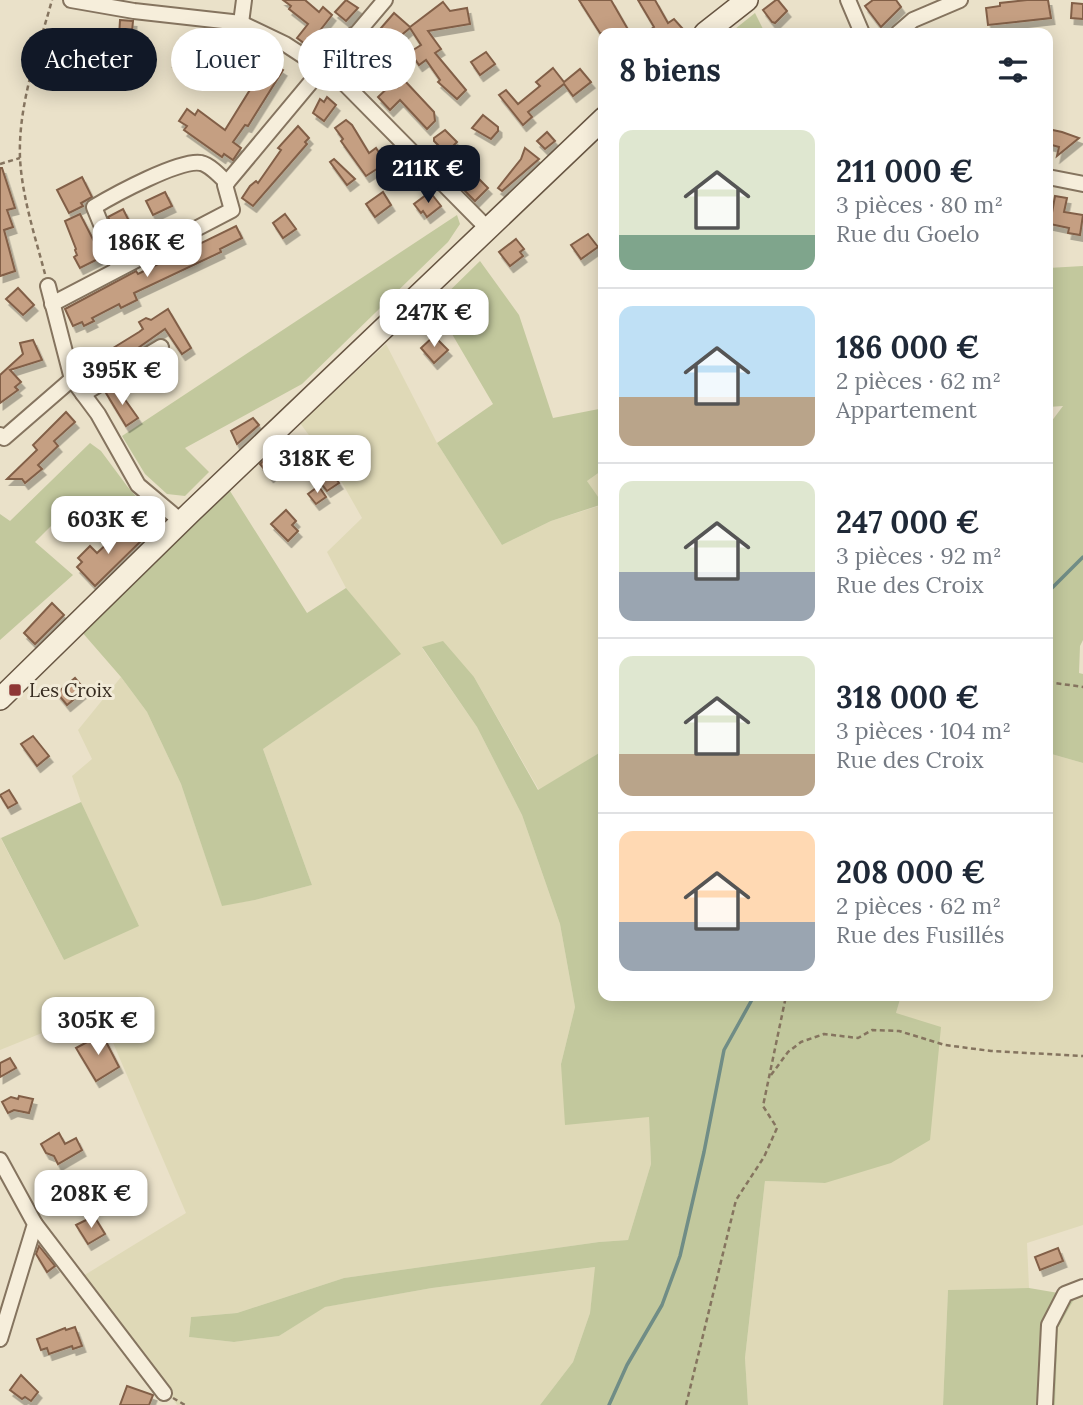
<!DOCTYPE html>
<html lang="fr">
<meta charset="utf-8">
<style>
body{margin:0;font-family:Lora,serif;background:#f2f2f3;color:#1f2937;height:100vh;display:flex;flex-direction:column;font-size:26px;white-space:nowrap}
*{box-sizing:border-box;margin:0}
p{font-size:23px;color:#747a83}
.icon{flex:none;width:38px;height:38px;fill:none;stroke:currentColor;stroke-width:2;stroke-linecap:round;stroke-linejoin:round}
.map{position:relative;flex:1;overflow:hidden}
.side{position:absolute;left:598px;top:28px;width:455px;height:973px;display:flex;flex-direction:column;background:#fff;border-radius:14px;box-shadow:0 4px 18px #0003}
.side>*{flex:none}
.hud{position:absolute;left:21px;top:28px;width:472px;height:63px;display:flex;gap:14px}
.price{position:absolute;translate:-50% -60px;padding:0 16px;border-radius:14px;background:#fff;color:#222;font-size:23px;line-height:46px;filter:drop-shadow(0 2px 4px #0008)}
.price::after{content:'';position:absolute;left:50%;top:42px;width:21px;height:16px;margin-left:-10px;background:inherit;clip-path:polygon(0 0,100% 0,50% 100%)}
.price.current{background:#111827;color:#fff}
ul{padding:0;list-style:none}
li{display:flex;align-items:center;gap:21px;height:175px;padding:0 21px}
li+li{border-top:2px solid #e0e1e3}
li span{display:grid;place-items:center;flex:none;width:196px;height:140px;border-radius:14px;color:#555}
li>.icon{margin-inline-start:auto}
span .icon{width:84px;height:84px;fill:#fffc;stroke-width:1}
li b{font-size:30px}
h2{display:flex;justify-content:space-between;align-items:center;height:84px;padding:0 21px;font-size:30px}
.chip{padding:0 24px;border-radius:32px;background:#fff;box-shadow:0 4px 18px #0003;font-size:24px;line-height:63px}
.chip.current{background:#111827;color:#fff}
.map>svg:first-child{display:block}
.farmland{fill:#dfd9b7}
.green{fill:#c2c89d}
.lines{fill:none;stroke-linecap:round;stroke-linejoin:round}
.stream{stroke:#708d86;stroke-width:3.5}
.building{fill:#c59f82;stroke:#825f47;stroke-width:2;filter:url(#shadow)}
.street-casing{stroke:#85745f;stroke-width:18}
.secondary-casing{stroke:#675542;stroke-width:24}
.path{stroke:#85745f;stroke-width:2.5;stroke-dasharray:5 3.5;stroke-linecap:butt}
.street{stroke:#f6eedb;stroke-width:14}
.secondary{stroke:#f6eedb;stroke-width:21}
.poi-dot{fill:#8e3635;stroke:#f2ebd8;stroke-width:2.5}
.labels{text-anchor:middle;stroke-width:6;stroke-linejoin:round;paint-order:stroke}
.poi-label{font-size:19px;fill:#372c21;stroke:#f2ebd8;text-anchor:start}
</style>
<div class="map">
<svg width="1083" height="1405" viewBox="0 0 1083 1405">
<defs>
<filter id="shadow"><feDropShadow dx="3.5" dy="6" stdDeviation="0" flood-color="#0004"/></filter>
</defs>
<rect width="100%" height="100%" fill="#eae1c9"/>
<g class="farmland">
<path d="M386,344L437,443L502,545L551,521L602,505L587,481L604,469V750L539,790L474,677L422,648L477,727L522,815L560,924L575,1007L561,1064L649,1117L651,1164L628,1240L599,1242L344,1278L237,1313L191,1317L189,1337L234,1342L279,1336L324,1307L432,1288L596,1267L590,1313L573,1362L540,1405H177L133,1341L83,1276L186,1213L99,1010L0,1050V837L64,960L81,802L72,776L92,759L78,730L121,677L147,712L181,784L222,905L255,900L312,885L263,749L400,654L346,588L327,552L362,518L336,472L300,423Z"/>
<path d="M1048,753L1083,763V1225L1027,1243L1029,1288L948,1290L943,1405H748L745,1358L765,1181L825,1183L896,1013L901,996H1048Z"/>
<path d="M1083,1293V1405H1055L1058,1328L1076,1296Z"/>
</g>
<g class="green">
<path d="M755,13L765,33H730Z"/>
<path d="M457,215L460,224L448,242L302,384L185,448L209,472L185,496L167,494L145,474L122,436Z"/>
<path d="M480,261L519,315L553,418L604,408V469L587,481L603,504L551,521L502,545L437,443L493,404L435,305Z"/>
<path d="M1083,266V640L1080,646L1079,673L1083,674V763L1048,753V426L1063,406L1048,407V268Z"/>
<path d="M90,443L101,451L127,486L158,522L143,538L116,514L103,527L75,502L35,542L73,575L0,640V514L10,521Z"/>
<path d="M230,491L307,613L346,588L401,654L263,749L312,885L255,900L222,906L181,784L147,712L121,677L81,631Z"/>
<path d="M443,641L474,677L538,790L604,750V996H901L896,1013L941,1027L930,1140L891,1163L825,1183L765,1181L745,1358L748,1405H540L573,1362L590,1313L595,1267L432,1288L325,1307L279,1336L234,1342L189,1337L191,1317L237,1313L344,1278L599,1242L628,1240L651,1164L649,1117L565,1125L561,1064L575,1007L560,924L522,815L477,727L422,647Z"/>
<path d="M81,802L139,926L64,960L1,838Z"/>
<path d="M1029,1288L1076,1296L1058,1328L1055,1405H943L948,1290Z"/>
</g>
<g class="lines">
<g class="stream">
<path d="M1048,592L1083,557"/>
<path d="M609,1405L627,1365L662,1305L680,1256L704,1152L724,1050L754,996"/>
</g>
</g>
<g class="building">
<path d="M283,0H305L319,12L323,7L332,15L308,46L297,38L308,24L289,9L291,6Z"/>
<path d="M346,0L358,8L346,21L335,12Z"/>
<path d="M579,0H611L630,33H600Z"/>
<path d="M638,0H655L668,23L674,19L682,28L676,33H646L654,27Z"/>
<path d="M776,0H778L787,11L775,23L772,22L763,10Z"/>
<path d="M873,0H896L901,7L881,27L865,6Z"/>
<path d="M1027,0H1048L1051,18L988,25L986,8L1000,6V3Z"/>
<path d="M443,2L450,11L467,8L470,24L428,31L441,49L435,53L466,90L457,99L438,82L440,80L426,60L419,65L410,52L421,45L410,28L393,42L381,28L394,13L410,27Z"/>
<path d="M1072,3L1083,4V19L1071,18Z"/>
<path d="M120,20L133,21L130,53H118Z"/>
<path d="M63,37L80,40L79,54L56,52L57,39H63Z"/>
<path d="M367,37L370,40L357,56L367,64L354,74L332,56L338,49L348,48L350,50Z"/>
<path d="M185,50L199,59L189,78L173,67Z"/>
<path d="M232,51L239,55L241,52L264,68L269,61L283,70L248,126L245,125L233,142L241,148L233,160L224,154L222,157L184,130L187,126L179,121L187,109L195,115L198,110L225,130L256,80L226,60Z"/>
<path d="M486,52L495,64L480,75L471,62Z"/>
<path d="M553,68L564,82L580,69L591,82L573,96L564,84L528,112L532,117L523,125L499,95L506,90L518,104L540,86L536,82Z"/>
<path d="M405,81L434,112L435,121L427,129L400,100L390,110L378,97L394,82L398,87Z"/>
<path d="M327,97L336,105L324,121L313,113L320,99L324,102Z"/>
<path d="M483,115L498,127V131L491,139L472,128Z"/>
<path d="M346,120L352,125L369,153L376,148L386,163L366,176L341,141L343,139L335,128Z"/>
<path d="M298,126L309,138L305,142L307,144L253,206L242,198L250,186L256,181L258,183L281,150L278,148Z"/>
<path d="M1048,129L1062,132L1079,138L1057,156L1059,147L1048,144Z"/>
<path d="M445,130L457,142L446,153L434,141V138Z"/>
<path d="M547,132L555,141L545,149L537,141Z"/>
<path d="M525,148L539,159L502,191L498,188L521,159Z"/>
<path d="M334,159L355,179L347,185L330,162Z"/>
<path d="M0,168H2L15,208L7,210L13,227L4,230L15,271L0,276Z"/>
<path d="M476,176L488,188L475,201L463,189Z"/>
<path d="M82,177L92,197L81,203L83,206L69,213L57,190Z"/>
<path d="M165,192L172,206L153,215L146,201Z"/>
<path d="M383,192L391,205L375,217L366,204Z"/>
<path d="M430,192L441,206L427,217L423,211L421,213L414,204Z"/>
<path d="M1055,196L1067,198L1064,212L1083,215L1080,235L1068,233L1069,228L1050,224Z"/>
<path d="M123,209L132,227L116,235L108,217Z"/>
<path d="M80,214L102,257L80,268L74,257L77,255L75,250L76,249L65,221Z"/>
<path d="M285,214L296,229L283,238L273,223Z"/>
<path d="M236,226L242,238L220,249L221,252L134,293L137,300L121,308L119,304L92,318L94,321L84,326L82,322L73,326L65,309L136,271L138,274Z"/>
<path d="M588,234L598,247L581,259L571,245Z"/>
<path d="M516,239L524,249L520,252L523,256L510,266L499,252Z"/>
<path d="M18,288L34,305L23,315L6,299Z"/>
<path d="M168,309L191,348L182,354L165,329L121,360L119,358L112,363L105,353L139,332L143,329L139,322L146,318L151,320Z"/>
<path d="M434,336L448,350L434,363L421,348Z"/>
<path d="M33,340L42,360L10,370L21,382L15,387L18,390L0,403V375L23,354L20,343Z"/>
<path d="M116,387L138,418L126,426L106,393Z"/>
<path d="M66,412L75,422L54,441L58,446L38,465L42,469L25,483L22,479H7L37,450L33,445Z"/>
<path d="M253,418L259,425L237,444L231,431Z"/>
<path d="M280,445L292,459L279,472L277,470L270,476L260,464Z"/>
<path d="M314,448L339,483L327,491L301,459Z"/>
<path d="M316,488H320L326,497L316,504L308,494Z"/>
<path d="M286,510L296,521L292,525L298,531L288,541L271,524Z"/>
<path d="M127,525L142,540L95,586L77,567L82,562L78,558L90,546L97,553Z"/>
<path d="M52,603L64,615L35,644L24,633Z"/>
<path d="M75,678L85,690L67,705L57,693Z"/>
<path d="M33,736L49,756L37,766L21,744Z"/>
<path d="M9,790L17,803L8,808L0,795Z"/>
<path d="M102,1034L119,1067L96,1081L76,1048Z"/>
<path d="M10,1058L16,1068L0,1077V1063Z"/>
<path d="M19,1096L33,1099L29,1113L14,1110L8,1113L2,1102L11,1097L18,1099Z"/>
<path d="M59,1133L65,1144L76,1138L82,1150L58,1164L54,1156L46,1153L41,1144Z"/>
<path d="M60,1177L69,1192L56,1199L48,1183Z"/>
<path d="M94,1216L105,1234L88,1244L76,1225Z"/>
<path d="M39,1246L55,1266L47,1272L36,1254Z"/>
<path d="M1058,1248L1063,1261L1040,1270L1035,1257Z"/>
<path d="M75,1327L82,1346L73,1349L72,1346L49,1354L47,1348L41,1350L37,1339L65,1328L66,1330Z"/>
<path d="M21,1375L38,1392L31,1401L25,1397L22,1399L10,1390Z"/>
<path d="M127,1386L153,1395L149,1405H120Z"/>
</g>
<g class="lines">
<defs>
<g id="street">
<path d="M71,0L134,11L241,23L285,44L343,82L488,229"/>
<path d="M848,0L862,33"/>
<path d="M241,23L244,0"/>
<path d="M898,33L913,20L960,0"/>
<path d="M313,64L333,40L349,38L357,33L385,0"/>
<path d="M1048,177L1083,184"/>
<path d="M119,268L94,207C114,195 180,159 201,163C210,165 220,176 227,183"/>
<path d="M48,286L72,379L98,414L138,485L182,522"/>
<path d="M52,304L232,210L225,185L321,70"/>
<path d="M83,394L161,347"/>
<path d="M0,435L4,438L72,379"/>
<path d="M0,1160L35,1224L0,1339"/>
<path d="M35,1224L164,1393"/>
<path d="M1045,1405L1049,1325L1065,1294L1083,1287"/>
</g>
<g id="secondary">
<path d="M705,33L747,0"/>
<path d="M0,699L191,512L604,118"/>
</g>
</defs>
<use href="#street" class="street-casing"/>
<use href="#secondary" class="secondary-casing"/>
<g class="path">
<path d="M0,164L20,158"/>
<path d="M45,274C35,236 22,197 20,158C18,104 38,51 52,0"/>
<path d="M1048,682L1083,687"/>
<path d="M771,1075L788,1052L801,1042L824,1034L858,1038L872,1030L899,1031L945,1045L991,1051L1083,1056"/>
<path d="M173,1398L185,1405"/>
<path d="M686,1405L736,1200L764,1157L777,1128L763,1106L786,996"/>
</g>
<use href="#street" class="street"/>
<use href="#secondary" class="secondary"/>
</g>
<rect class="poi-dot" x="8" y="683" width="14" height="14" rx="3.5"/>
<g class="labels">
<g class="poi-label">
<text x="29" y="697">Les Croix</text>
</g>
</g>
</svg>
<b class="price current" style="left:428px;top:205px">211K €</b>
<b class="price" style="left:147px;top:279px">186K €</b>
<b class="price" style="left:434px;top:349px">247K €</b>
<b class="price" style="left:122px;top:407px">395K €</b>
<b class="price" style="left:317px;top:495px">318K €</b>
<b class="price" style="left:108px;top:556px">603K €</b>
<b class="price" style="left:98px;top:1057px">305K €</b>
<b class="price" style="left:91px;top:1230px">208K €</b>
<div class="hud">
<a class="chip current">Acheter</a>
<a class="chip">Louer</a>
<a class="chip">Filtres</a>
</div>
<section class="side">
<h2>8 biens<svg class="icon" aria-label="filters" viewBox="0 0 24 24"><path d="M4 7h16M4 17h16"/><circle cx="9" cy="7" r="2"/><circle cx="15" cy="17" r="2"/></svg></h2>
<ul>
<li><span style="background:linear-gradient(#dfe7d0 75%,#7fa58c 0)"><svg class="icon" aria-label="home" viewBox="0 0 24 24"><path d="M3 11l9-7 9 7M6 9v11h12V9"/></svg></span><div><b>211 000 €</b><p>3 pièces · 80 m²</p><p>Rue du Goelo</p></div></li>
<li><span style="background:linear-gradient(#bfe0f5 65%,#b9a48a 0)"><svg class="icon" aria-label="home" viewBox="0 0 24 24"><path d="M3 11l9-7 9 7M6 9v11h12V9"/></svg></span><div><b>186 000 €</b><p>2 pièces · 62 m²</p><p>Appartement</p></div></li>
<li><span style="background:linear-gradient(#dfe7d0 65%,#9aa5b1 0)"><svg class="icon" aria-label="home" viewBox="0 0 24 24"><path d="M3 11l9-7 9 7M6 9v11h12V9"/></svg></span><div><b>247 000 €</b><p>3 pièces · 92 m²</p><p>Rue des Croix</p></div></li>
<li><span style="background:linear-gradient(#dfe7d0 70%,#b9a48a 0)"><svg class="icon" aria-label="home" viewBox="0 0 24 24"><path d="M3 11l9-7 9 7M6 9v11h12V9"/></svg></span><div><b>318 000 €</b><p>3 pièces · 104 m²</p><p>Rue des Croix</p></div></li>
<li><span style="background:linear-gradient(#ffd9b3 65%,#9aa5b1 0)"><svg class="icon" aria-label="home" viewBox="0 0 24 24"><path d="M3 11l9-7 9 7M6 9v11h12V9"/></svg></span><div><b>208 000 €</b><p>2 pièces · 62 m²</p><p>Rue des Fusillés</p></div></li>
</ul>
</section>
</div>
